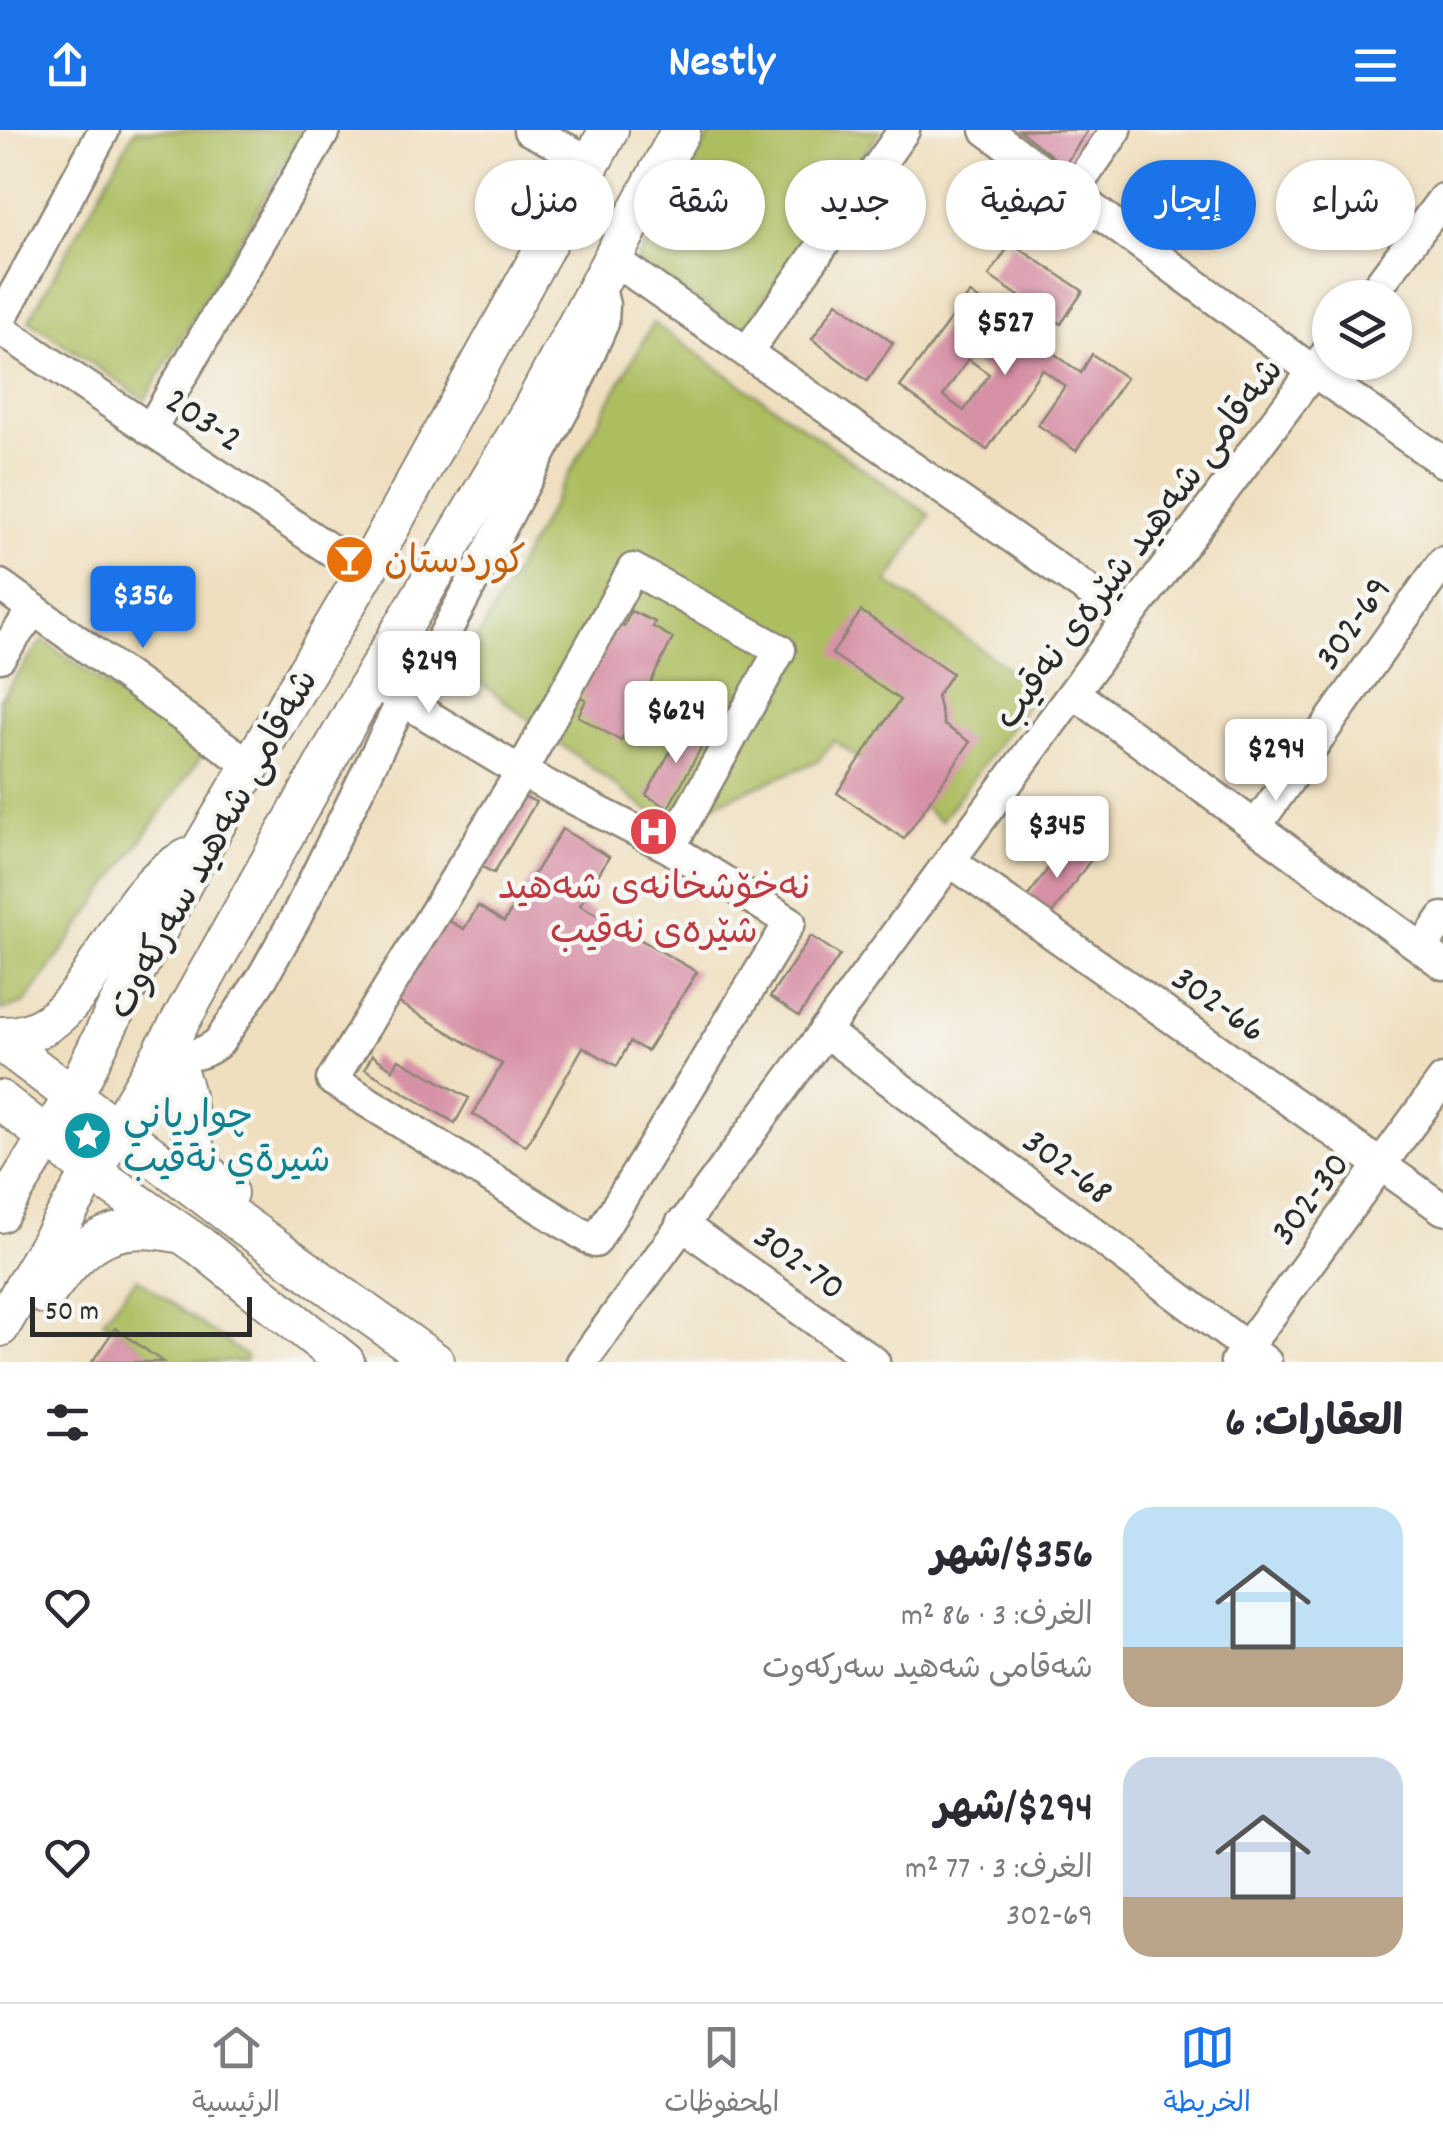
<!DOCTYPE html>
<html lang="ar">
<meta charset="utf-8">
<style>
body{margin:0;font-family:Dekko,"Playpen Sans Arabic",sans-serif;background:#f2f2f3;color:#2b2b33;direction:rtl;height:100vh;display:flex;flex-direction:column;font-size:38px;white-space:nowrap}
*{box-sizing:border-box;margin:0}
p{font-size:32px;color:#7c7c81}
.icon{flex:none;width:55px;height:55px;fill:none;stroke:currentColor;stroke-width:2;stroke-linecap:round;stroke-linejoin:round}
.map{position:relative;height:1232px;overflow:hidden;direction:ltr}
.panel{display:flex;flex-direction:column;background:#fff;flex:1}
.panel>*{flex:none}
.guide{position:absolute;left:30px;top:30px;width:1385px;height:90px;direction:rtl;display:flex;gap:20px}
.fabs{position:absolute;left:1312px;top:150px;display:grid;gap:20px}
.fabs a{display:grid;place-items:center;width:100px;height:100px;border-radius:50%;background:#fff;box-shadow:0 2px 8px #0004;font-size:50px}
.scale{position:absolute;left:30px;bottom:25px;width:222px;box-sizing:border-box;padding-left:10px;border:5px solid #2b2b2b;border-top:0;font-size:28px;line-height:35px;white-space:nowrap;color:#2b2b2b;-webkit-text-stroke:8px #f6f6f2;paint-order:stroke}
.price{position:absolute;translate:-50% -85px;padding:0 22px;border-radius:10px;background:#fff;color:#222;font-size:32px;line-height:65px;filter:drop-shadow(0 2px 5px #0008)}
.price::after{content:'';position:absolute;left:50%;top:60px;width:30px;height:22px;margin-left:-15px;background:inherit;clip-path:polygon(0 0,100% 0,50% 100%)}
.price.current{background:#1a73e8;color:#fff}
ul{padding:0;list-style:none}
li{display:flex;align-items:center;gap:30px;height:250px;padding:0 40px}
li span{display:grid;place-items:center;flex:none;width:280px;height:200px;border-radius:30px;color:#555}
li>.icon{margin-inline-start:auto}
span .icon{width:120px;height:120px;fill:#fffc;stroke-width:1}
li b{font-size:42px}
h2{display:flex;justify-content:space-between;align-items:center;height:120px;padding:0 40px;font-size:42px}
.chip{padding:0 35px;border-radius:45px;background:#fff;box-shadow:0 2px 8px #0004;font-size:35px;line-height:90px}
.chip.current{background:#1a73e8;color:#fff}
header{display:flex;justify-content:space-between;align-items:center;height:130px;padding:0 40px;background:#1a73e8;color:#fff;font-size:45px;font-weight:800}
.tabs{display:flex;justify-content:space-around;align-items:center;height:140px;border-top:2px solid #e1e1e2;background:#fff;font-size:28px;color:#7c7c81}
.tabs a{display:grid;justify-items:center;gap:5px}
.tabs .current{color:#1a73e8}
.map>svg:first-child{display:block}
.green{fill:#adbe61;stroke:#6c7446;stroke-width:2.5}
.building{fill:#d791a7;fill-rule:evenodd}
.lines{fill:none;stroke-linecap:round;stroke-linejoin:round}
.minor-casing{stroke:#8d8575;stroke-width:35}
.major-casing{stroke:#8d8575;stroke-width:42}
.minor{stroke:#fff;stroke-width:30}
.major{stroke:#fff;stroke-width:38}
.labels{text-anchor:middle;stroke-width:9;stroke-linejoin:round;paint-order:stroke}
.street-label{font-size:38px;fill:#2b2b2b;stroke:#f6f6f2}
.food-label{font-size:38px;fill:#c56008;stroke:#f6f6f2;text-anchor:start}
.health-label{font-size:38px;fill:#be3a42;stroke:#f6f6f2}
.culture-label{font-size:38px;fill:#0d838f;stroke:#f6f6f2;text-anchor:start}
</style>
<header><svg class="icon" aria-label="menu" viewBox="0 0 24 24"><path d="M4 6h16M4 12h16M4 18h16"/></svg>Nestly<svg class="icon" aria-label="share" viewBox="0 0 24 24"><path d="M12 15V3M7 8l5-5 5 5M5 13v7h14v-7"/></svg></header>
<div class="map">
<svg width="1443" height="1232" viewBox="0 0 1443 1232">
<rect width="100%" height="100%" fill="#f6f6f2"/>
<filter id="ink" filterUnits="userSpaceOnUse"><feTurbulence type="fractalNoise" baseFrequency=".01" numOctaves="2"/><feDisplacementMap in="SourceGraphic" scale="20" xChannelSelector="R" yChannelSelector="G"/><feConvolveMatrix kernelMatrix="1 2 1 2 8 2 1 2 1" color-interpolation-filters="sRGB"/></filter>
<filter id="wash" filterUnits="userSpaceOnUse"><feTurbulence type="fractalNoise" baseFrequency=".0048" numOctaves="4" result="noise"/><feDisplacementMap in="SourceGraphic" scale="40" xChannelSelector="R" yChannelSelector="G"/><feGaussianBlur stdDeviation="2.25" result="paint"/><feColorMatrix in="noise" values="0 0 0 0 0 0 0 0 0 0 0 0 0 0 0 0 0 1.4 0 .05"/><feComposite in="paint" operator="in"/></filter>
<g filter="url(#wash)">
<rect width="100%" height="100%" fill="#efdfbf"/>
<g class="green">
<path d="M135,0H304L145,270L29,190Z"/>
<path d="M713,0H881L743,201L636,131Z"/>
<path d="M653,193L930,385L888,452L1038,560L941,691L834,610L818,631L666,694L461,538Z"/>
<path d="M43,510L203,624L25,873L1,881L0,569Z"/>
<path d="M137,1148L247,1227L244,1232H161L103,1190Z"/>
</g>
<g id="blocks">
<g class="building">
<path d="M1019,0H1088L1064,36Z"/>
<path d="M1011,113L1083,161L1061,194L989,146Z"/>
<path d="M970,163L1081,243L1092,224L1126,248L1076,321L1038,295L1065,256L1042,239L987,320L900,257ZM968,229L989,244L964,281L943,266Z"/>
<path d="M837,172L893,213L867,251L812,209Z"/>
<path d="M631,481L655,492L653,497L673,508L621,611L578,586L586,570L580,566L617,493L624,496Z"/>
<path d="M861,481L952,543L937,566L944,595L970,612L904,709L837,663L900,570L832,524Z"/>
<path d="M685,595L707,607L668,678L646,665Z"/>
<path d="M517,663L536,672L494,743L475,733Z"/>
<path d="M562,699L609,727L580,775L697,842L647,921L630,912L617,936L583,917L526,1016L473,984L502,934L391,868L443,788L464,799L478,776L504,792Z"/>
<path d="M1068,711L1092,728L1047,791L1023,773Z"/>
<path d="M811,806L840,825L799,886L770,867Z"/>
<path d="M372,925L393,940L399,929L469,968L455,993L365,939Z"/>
<path d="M115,1198L163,1232H92Z"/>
</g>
</g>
</g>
<g filter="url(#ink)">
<use href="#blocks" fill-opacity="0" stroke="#8d8575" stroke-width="2.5"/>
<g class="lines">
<defs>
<g id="minor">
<path d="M529,0L590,31"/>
<path d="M986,0L1313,241L1443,332"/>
<path d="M1072,63L1116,0"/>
<path d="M609,131L627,139L1128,488"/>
<path d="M1369,168L1443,69"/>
<path d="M0,190L104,0"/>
<path d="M0,199L365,443"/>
<path d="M747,222L904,0"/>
<path d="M150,300L325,0"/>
<path d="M0,455L251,636"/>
<path d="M0,527L34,479"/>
<path d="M371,551L521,642L670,718L790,792L595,1112L332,950L521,642L633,439L780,520L670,718"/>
<path d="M1074,563L1443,834"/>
<path d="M1256,696L1443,432"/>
<path d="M950,731L1443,1079"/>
<path d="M1422,818L1443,788"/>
<path d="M824,901L1266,1232"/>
<path d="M165,917C185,928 201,927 219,912L262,848L296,787L397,581L442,509L571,266L603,193L604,175L598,151"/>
<path d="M681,1094L874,1232"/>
<path d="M582,1232L1128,488L1330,219"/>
<path d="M1236,1232L1443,950"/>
</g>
<g id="major">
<path d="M0,906C98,911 103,759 197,724"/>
<path d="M0,911L242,1094L435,1232"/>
<path d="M165,917C171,929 178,941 182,954C195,1000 184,1030 228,1063"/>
<path d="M0,970L91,1041L200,1116L345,1232"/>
<path d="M0,1083L73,967L117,877L199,723L365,443L609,0"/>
<path d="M45,1165C85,1111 108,1090 178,1103"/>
<path d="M0,1197L171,908L371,551L532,279L681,0"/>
</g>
</defs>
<use href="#minor" class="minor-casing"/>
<use href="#major" class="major-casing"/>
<use href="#minor" class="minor"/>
<use href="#major" class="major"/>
</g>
</g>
<defs>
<symbol id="bar-disc" viewBox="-11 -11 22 22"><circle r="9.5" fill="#e8710a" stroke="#f6f6f2"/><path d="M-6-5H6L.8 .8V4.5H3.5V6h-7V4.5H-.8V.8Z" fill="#fff"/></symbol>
<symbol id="hospital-disc" viewBox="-11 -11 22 22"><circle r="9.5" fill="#e0444e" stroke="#f6f6f2"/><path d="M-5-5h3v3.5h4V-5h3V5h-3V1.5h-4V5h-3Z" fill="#fff"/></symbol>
<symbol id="sight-disc" viewBox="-11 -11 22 22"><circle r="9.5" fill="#0f9aa8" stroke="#f6f6f2"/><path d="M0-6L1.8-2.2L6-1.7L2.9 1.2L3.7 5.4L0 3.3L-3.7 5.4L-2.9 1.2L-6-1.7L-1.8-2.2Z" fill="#fff"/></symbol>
</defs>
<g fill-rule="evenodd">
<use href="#bar-disc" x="322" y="402" width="55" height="55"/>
<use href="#hospital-disc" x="626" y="674" width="55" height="55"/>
<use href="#sight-disc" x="60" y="978" width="55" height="55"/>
</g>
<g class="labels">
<g class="street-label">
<text transform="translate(205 288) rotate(34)" y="13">203-2</text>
<text transform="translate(1137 412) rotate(-53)" y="13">شەقامی شەهید شێرەی نەقیب</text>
<text transform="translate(1351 492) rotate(-55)" y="13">302-69</text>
<text transform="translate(211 713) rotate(-61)" y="13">شەقامی شەهید سەرکەوت</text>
<text transform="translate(1220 872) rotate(35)" y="13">302-66</text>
<text transform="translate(1069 1035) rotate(37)" y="13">302-68</text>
<text transform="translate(1308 1067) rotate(-53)" y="13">302-30</text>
<text transform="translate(801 1130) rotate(36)" y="13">302-70</text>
</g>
<g class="food-label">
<text x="384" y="442">كوردستان</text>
</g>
<g class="health-label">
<text x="654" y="768">نەخۆشخانەی شەهید<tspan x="654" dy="44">شێرەی نەقیب</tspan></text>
</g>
<g class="culture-label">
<text x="123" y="997">چوارياني<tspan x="123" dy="44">شيرةي نةقيب</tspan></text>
</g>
</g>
</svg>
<div class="fabs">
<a><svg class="icon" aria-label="layers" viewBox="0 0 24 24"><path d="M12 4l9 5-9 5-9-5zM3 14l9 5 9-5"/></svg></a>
</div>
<div class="scale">50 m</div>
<b class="price" style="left:1005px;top:248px">$527</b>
<b class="price current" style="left:143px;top:521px">$356</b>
<b class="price" style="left:429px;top:586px">$249</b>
<b class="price" style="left:676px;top:636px">$624</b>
<b class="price" style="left:1276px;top:674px">$294</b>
<b class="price" style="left:1057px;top:751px">$345</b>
<div class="guide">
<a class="chip">شراء</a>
<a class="chip current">إيجار</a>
<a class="chip">تصفية</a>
<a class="chip">جديد</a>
<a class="chip">شقة</a>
<a class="chip">منزل</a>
</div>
</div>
<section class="panel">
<h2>العقارات: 6<svg class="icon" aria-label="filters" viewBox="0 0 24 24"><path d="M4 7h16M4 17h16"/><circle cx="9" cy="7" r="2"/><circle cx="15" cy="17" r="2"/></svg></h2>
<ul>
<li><span style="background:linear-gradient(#bfe0f5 70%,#b9a48a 0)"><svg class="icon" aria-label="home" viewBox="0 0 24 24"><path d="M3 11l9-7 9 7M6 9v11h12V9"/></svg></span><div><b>$356/شهر</b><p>الغرف: 3 · 86 m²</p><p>شەقامی شەهید سەرکەوت</p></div><svg class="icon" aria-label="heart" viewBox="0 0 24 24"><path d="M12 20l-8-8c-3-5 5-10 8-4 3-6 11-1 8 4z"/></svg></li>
<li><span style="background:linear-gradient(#c9d6e8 70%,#b9a48a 0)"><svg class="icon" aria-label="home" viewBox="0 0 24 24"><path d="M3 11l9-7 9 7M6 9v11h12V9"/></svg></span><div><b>$294/شهر</b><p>الغرف: 3 · 77 m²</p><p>302-69</p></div><svg class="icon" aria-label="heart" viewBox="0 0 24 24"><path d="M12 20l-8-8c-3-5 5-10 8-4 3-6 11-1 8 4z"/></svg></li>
</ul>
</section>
<nav class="tabs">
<a class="current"><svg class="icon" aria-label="map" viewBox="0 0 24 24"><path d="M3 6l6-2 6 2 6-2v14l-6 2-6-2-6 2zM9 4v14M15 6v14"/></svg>الخريطة</a>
<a><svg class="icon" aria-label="saved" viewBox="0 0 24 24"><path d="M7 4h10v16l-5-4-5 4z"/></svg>المحفوظات</a>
<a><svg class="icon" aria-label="home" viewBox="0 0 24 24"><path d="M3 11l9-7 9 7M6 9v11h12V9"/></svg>الرئيسية</a>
</nav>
